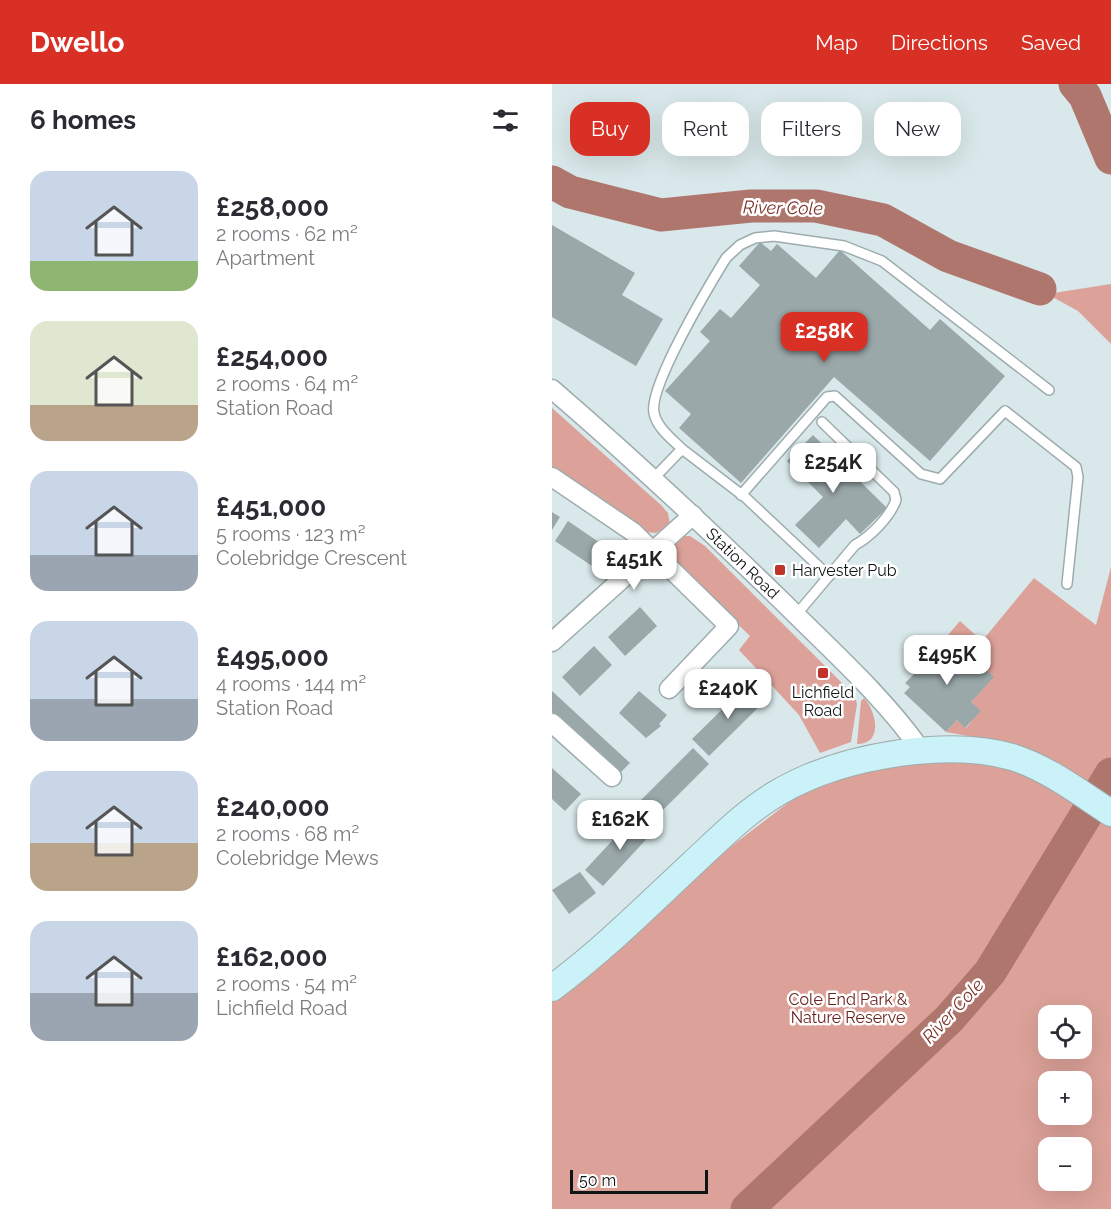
<!DOCTYPE html>
<meta charset="utf-8">
<style>
body{margin:0;font-family:Raleway,sans-serif;background:#f2f2f3;color:#2b2b33;height:100vh;display:flex;flex-direction:column;font-size:22px;white-space:nowrap}
*{box-sizing:border-box;margin:0}
p{font-size:20px;color:#7c7c81}
.icon{flex:none;width:33px;height:33px;fill:none;stroke:currentColor;stroke-width:2;stroke-linecap:round;stroke-linejoin:round}
.map{position:relative;flex:1;overflow:hidden}
.panel{display:flex;flex-direction:column;background:#fff;width:552px}
.panel>*{flex:none}
.top-card{position:absolute;left:18px;top:18px;width:450px;height:54px;display:flex;gap:12px}
.controls{position:absolute;left:486px;top:921px;display:grid;gap:12px}
.controls a{display:grid;place-items:center;width:54px;height:54px;border-radius:12px;background:#fff;box-shadow:0 6px 24px #0002;font-size:30px}
.scale{position:absolute;left:18px;bottom:15px;width:138px;box-sizing:border-box;padding-left:6px;border:3px solid #0f1415;border-top:0;font-size:16px;line-height:21px;white-space:nowrap;color:#0f1415;-webkit-text-stroke:4px #fff;paint-order:stroke}
.price{position:absolute;translate:-50% -51px;padding:0 14px;border-radius:12px;background:#fff;color:#222;font-size:20px;line-height:39px;filter:drop-shadow(0 2px 3px #0008)}
.price::after{content:'';position:absolute;left:50%;top:36px;width:18px;height:14px;margin-left:-9px;background:inherit;clip-path:polygon(0 0,100% 0,50% 100%)}
.price.on{background:#d93025;color:#fff}
ul{padding:0;list-style:none}
li{display:flex;align-items:center;gap:18px;height:150px;padding:0 30px}
li span{display:grid;place-items:center;flex:none;width:168px;height:120px;border-radius:18px;color:#555}
li>.icon{margin-inline-start:auto}
span .icon{width:72px;height:72px;fill:#fffc;stroke-width:1}
li b{font-size:26px}
h2{display:flex;justify-content:space-between;align-items:center;height:72px;padding:0 30px;font-size:26px}
.pill{padding:0 21px;border-radius:18px;background:#fff;box-shadow:0 6px 24px #0002;font-size:21px;line-height:54px}
.pill.on{background:#d93025;color:#fff}
header{display:flex;align-items:center;gap:36px;box-sizing:border-box;height:84px;padding:0 30px;background:#d93025;color:#fff}
header strong{font-size:28px}
nav{display:flex;gap:33px;margin-inline-start:auto;font-size:21px}
main{display:flex;flex:1;min-height:0}
.map>svg:first-child{display:block}
.green{fill:#dca299;fill-rule:evenodd}
.lines{fill:none;stroke-linecap:round;stroke-linejoin:round}
.river{stroke:#af766e;stroke-width:33}
.building{fill:#9aa8aa}
.service-casing{stroke:#9eacae;stroke-width:12}
.minor-casing{stroke:#9eacae;stroke-width:21}
.secondary-casing{stroke:#9eacae;stroke-width:28}
.service{stroke:#fff;stroke-width:9}
.minor{stroke:#fff;stroke-width:18}
.secondary{stroke:#cbf2f8;stroke-width:26}
.poi-dot{fill:#c03329;stroke:#fff;stroke-width:2}
.labels{text-anchor:middle;stroke-width:5;stroke-linejoin:round;paint-order:stroke}
.street-label{font-size:16px;fill:#0f1415;stroke:#fff}
.poi-label{font-size:16px;fill:#0f1415;stroke:#fff;text-anchor:start}
.park-label{font-size:16px;fill:#68211b;stroke:#fff}
.water-label{font-size:18px;font-style:italic;fill:#7d342c;stroke:#fff}
</style>
<header>
<strong>Dwello</strong>
<nav><a>Map</a><a>Directions</a><a>Saved</a></nav>
</header>
<main>
<section class="panel">
<h2>6 homes<svg class="icon" aria-label="filters" viewBox="0 0 24 24"><path d="M4 7h16M4 17h16"/><circle cx="9" cy="7" r="2"/><circle cx="15" cy="17" r="2"/></svg></h2>
<ul>
<li><span style="background:linear-gradient(#c9d6e8 75%,#8fb573 0)"><svg class="icon" aria-label="home" viewBox="0 0 24 24"><path d="M3 11l9-7 9 7M6 9v11h12V9"/></svg></span><div><b>£258,000</b><p>2 rooms · 62 m²</p><p>Apartment</p></div></li>
<li><span style="background:linear-gradient(#dfe7d0 70%,#b9a48a 0)"><svg class="icon" aria-label="home" viewBox="0 0 24 24"><path d="M3 11l9-7 9 7M6 9v11h12V9"/></svg></span><div><b>£254,000</b><p>2 rooms · 64 m²</p><p>Station Road</p></div></li>
<li><span style="background:linear-gradient(#c9d6e8 70%,#9aa5b1 0)"><svg class="icon" aria-label="home" viewBox="0 0 24 24"><path d="M3 11l9-7 9 7M6 9v11h12V9"/></svg></span><div><b>£451,000</b><p>5 rooms · 123 m²</p><p>Colebridge Crescent</p></div></li>
<li><span style="background:linear-gradient(#c9d6e8 65%,#9aa5b1 0)"><svg class="icon" aria-label="home" viewBox="0 0 24 24"><path d="M3 11l9-7 9 7M6 9v11h12V9"/></svg></span><div><b>£495,000</b><p>4 rooms · 144 m²</p><p>Station Road</p></div></li>
<li><span style="background:linear-gradient(#c9d6e8 60%,#b9a48a 0)"><svg class="icon" aria-label="home" viewBox="0 0 24 24"><path d="M3 11l9-7 9 7M6 9v11h12V9"/></svg></span><div><b>£240,000</b><p>2 rooms · 68 m²</p><p>Colebridge Mews</p></div></li>
<li><span style="background:linear-gradient(#c9d6e8 60%,#9aa5b1 0)"><svg class="icon" aria-label="home" viewBox="0 0 24 24"><path d="M3 11l9-7 9 7M6 9v11h12V9"/></svg></span><div><b>£162,000</b><p>2 rooms · 54 m²</p><p>Lichfield Road</p></div></li>
</ul>
</section>
<div class="map">
<svg width="559" height="1125" viewBox="0 0 559 1125">
<rect width="100%" height="100%" fill="#d9e8ea"/>
<g class="green">
<path d="M559,200V260L526,227L495,210Z"/>
<path d="M0,324L109,421L116,429L118,441L104,449L93,448L0,384Z"/>
<path d="M132,452H138L153,462L303,612L305,620L299,658L268,669L247,631L187,566L198,552L123,479C118,468 121,456 132,452Z"/>
<path d="M559,483V716L454,659L394,648L405,636L414,644L428,627L419,618L441,593L406,575L389,559L408,537L430,557L482,494L544,541Z"/>
<path d="M312,614C324,627 332,660 305,660L309,617Z"/>
<path d="M387,675H423L477,689L559,737V1125H0V914L151,784L249,709L289,693ZM496,932H530V964H496ZM496,998H530V1030H496ZM496,1064H530V1096H496Z"/>
</g>
<g class="lines">
<g class="river">
<path d="M523,0L533,12L559,74"/>
<path d="M0,98L18,108L109,131L199,122H264L331,136L396,172L488,205"/>
<path d="M195,1125L397,935L438,888L559,690"/>
</g>
</g>
<g class="building">
<path d="M0,141L83,189L70,211L111,235L84,282L0,233Z"/>
<path d="M208,158L219,167L225,160L264,194L288,166L378,246L388,235L453,292L378,377L282,293L189,399L127,344L139,330L113,307L158,257L148,248L168,225L179,234L208,201L187,182Z"/>
<path d="M261,351L335,424L308,450L294,435L267,464L243,441L271,413L235,377Z"/>
<path d="M0,428L8,433L0,446Z"/>
<path d="M16,437L60,467L52,479L45,474L40,482L3,457Z"/>
<path d="M88,523L105,542L73,572L56,553Z"/>
<path d="M389,559L406,575L413,567L442,593L419,618L429,627L413,644L405,636L394,648L352,609L358,603L353,599L365,587L356,579L369,566L376,573Z"/>
<path d="M42,562L60,581L28,612L10,593Z"/>
<path d="M196,600L213,617L157,672L140,655Z"/>
<path d="M0,607L78,679L67,690L0,628Z"/>
<path d="M87,607L115,631L107,640L109,642L94,654L67,629Z"/>
<path d="M141,664L157,680L101,736L85,720Z"/>
<path d="M0,684L29,710L13,727L0,715Z"/>
<path d="M84,731L102,747L51,802L33,786Z"/>
<path d="M28,788L44,809L17,830L0,806Z"/>
</g>
<g class="lines">
<defs>
<g id="service">
<path d="M130,365C120,355 105,344 102,329C96,303 158,200 174,174L188,161L203,154L222,152L292,162L330,177L497,306"/>
<path d="M102,394L130,365L194,414L277,492"/>
<path d="M189,411L275,313L283,312L369,390L388,395L453,327L524,383L526,393L515,500"/>
<path d="M244,531L303,461C318,453 338,433 344,416L342,408L270,338"/>
</g>
<g id="minor">
<path d="M0,305C80,374 156,445 232,519C279,566 330,611 369,666"/>
<path d="M0,393L81,448L177,542L117,605"/>
<path d="M0,558L141,431"/>
<path d="M0,639L60,693"/>
</g>
<path id="secondary" d="M0,904C50,867 94,823 140,780C167,755 194,727 227,708C263,687 306,675 348,669C384,664 425,663 460,673C496,684 528,709 559,729"/>
</defs>
<use href="#service" class="service-casing"/>
<use href="#minor" class="minor-casing"/>
<use href="#secondary" class="secondary-casing"/>
<use href="#service" class="service"/>
<use href="#minor" class="minor"/>
<use href="#secondary" class="secondary"/>
</g>
<g class="poi-dot">
<rect x="222" y="480" width="12" height="12" rx="3"/>
<rect x="265" y="583" width="12" height="12" rx="3"/>
</g>
<g class="labels">
<g class="street-label">
<text transform="translate(191 479) rotate(44)" y="6">Station Road</text>
</g>
<g class="poi-label">
<text x="240" y="492">Harvester Pub</text>
<text x="271" y="614" text-anchor="middle">Lichfield<tspan x="271" dy="18">Road</tspan></text>
</g>
<g class="park-label">
<text x="296" y="921">Cole End Park &amp;<tspan x="296" dy="18">Nature Reserve</tspan></text>
</g>
<g class="water-label">
<text transform="translate(231 124) rotate(1)" y="6">River Cole</text>
<text transform="translate(401 927) rotate(-47)" y="6">River Cole</text>
</g>
</g>
</svg>
<div class="controls">
<a><svg class="icon" aria-label="locate" viewBox="0 0 24 24"><circle cx="12" cy="12" r="6"/><path d="M12 2v4M12 18v4M2 12h4M18 12h4"/></svg></a>
<a>+</a>
<a>−</a>
</div>
<div class="scale">50 m</div>
<b class="price on" style="left:272px;top:279px">£258K</b>
<b class="price" style="left:281px;top:410px">£254K</b>
<b class="price" style="left:82px;top:507px">£451K</b>
<b class="price" style="left:395px;top:602px">£495K</b>
<b class="price" style="left:176px;top:636px">£240K</b>
<b class="price" style="left:68px;top:767px">£162K</b>
<div class="top-card">
<a class="pill on">Buy</a>
<a class="pill">Rent</a>
<a class="pill">Filters</a>
<a class="pill">New</a>
</div>
</div>
</main>
